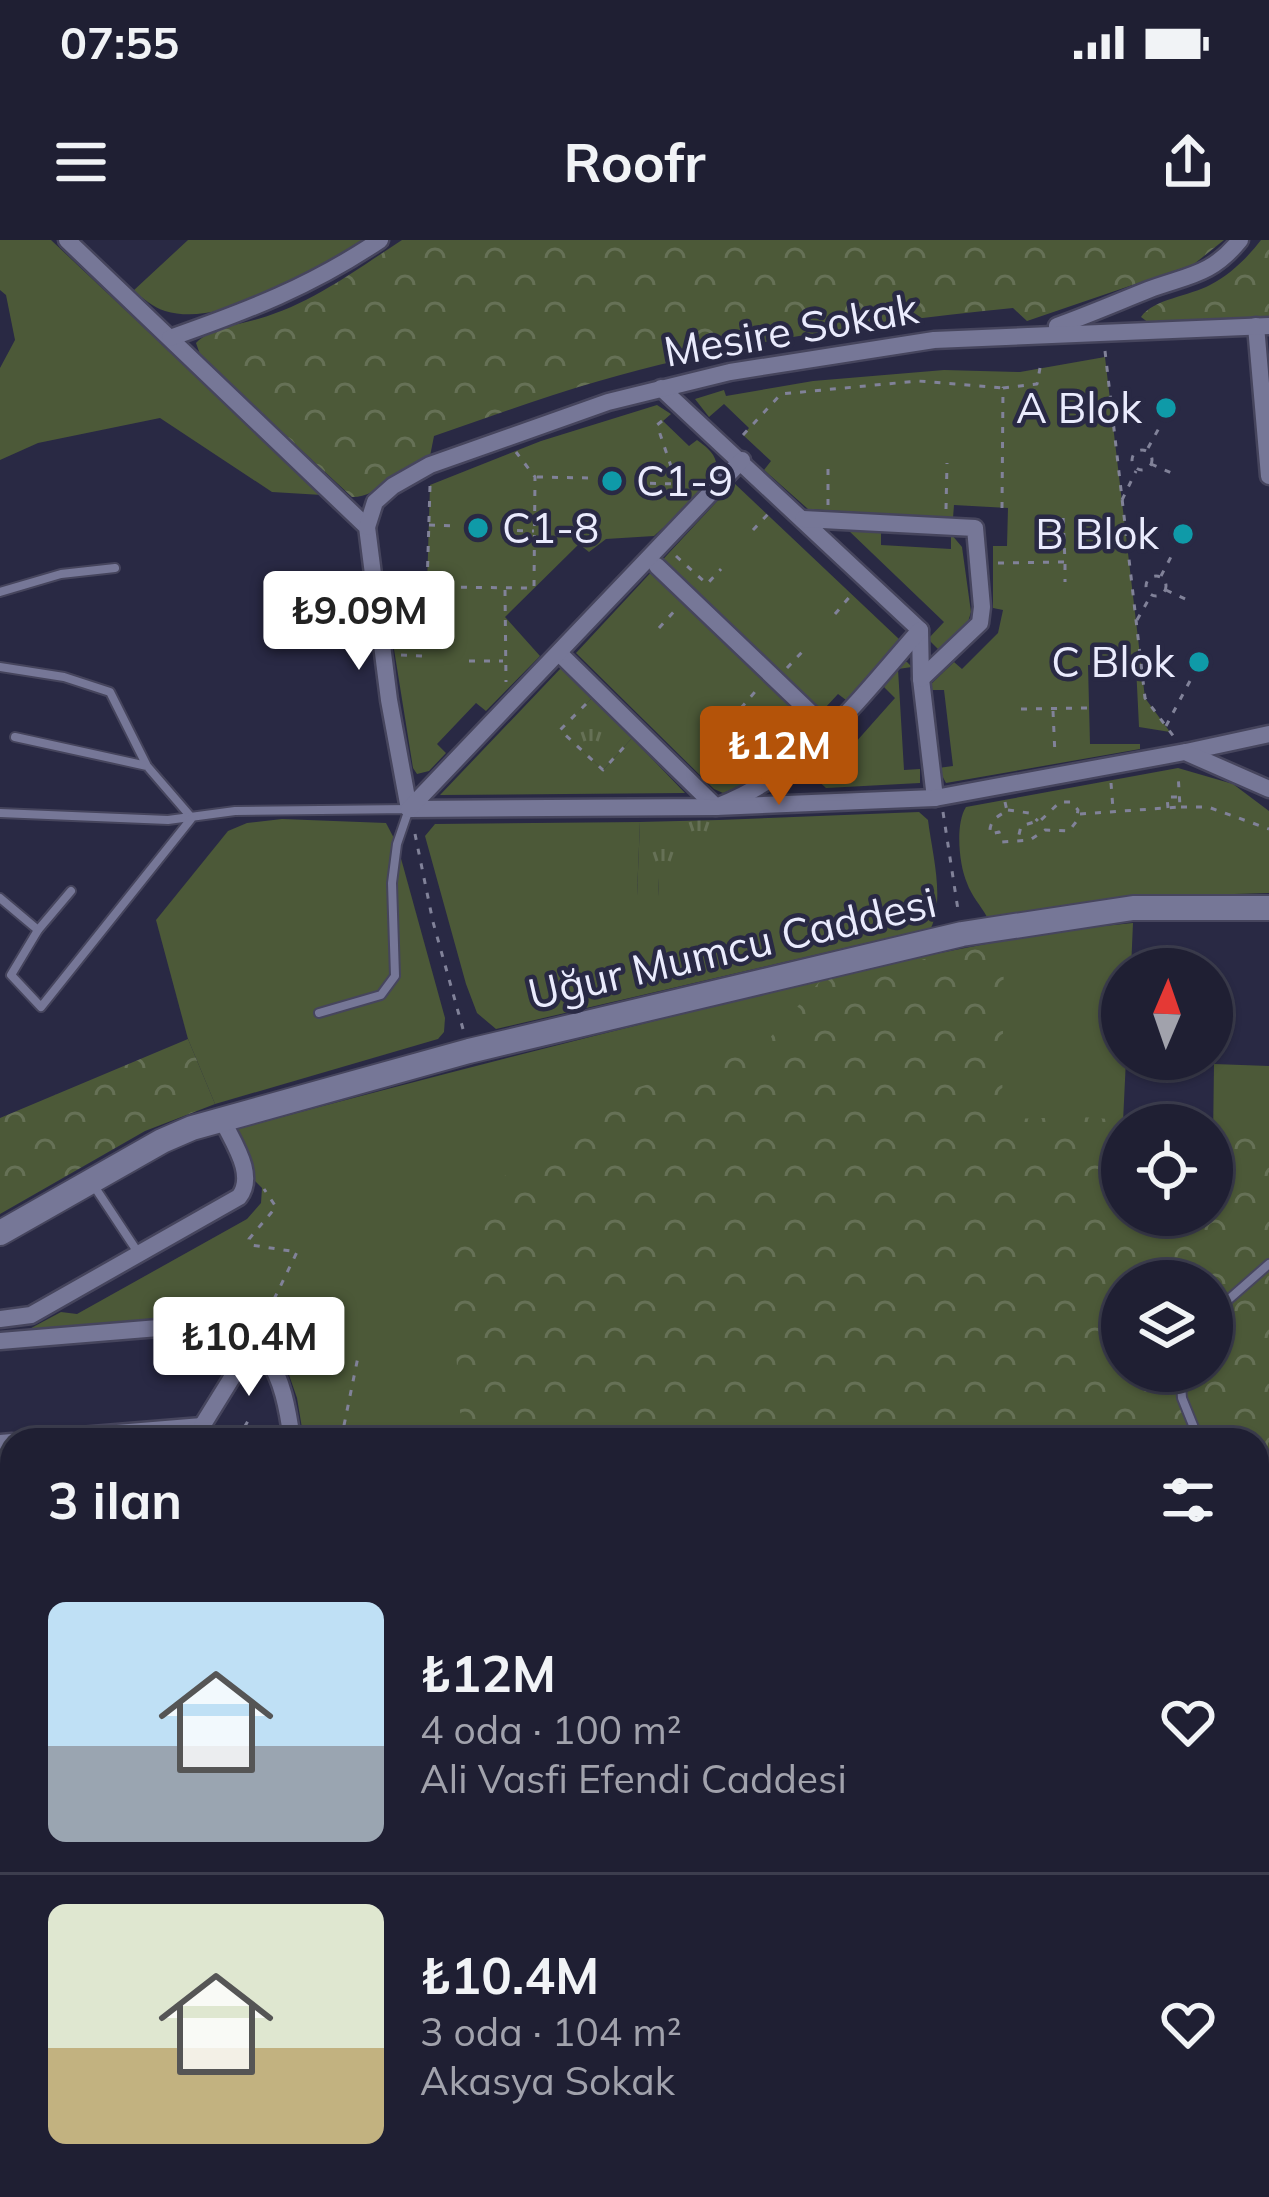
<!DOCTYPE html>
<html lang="tr">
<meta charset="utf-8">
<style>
body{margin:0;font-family:Mulish,sans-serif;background:#27273b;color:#f1f3f6;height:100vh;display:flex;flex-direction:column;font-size:45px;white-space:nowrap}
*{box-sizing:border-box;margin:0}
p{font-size:39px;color:#a1a2ac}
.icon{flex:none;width:66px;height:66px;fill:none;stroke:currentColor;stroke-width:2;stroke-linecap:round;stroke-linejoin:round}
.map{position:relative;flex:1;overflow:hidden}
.details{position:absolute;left:0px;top:1188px;width:1269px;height:771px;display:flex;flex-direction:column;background:#1f1f33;border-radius:36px 36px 0 0;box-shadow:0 3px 9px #0004,0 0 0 3px #3c3d4e}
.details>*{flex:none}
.needle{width:78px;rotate:2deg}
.controls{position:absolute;left:1101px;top:708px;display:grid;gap:24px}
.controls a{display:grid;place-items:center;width:132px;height:132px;border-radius:50%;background:#1f1f33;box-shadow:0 3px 9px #0004,0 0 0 3px #3c3d4e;font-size:60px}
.price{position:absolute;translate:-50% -102px;padding:0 27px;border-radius:12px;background:#fff;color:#222;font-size:39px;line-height:78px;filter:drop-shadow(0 3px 6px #0008)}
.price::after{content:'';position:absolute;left:50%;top:72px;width:36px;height:27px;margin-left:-18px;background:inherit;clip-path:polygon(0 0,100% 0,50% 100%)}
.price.on{background:#b45309;color:#fff}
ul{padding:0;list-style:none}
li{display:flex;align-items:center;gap:36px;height:300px;padding:0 48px}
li+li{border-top:3px solid #3c3d4e}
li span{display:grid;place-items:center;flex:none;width:336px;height:240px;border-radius:18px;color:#555}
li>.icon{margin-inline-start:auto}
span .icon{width:144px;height:144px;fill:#fffc;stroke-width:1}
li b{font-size:51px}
h2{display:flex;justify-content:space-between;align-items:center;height:144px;padding:0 48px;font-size:51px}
.status{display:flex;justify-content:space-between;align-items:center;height:84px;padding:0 60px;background:#1f1f33;direction:ltr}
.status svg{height:33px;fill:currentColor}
header{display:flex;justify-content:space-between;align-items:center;height:156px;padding:0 48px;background:#1f1f33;font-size:54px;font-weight:700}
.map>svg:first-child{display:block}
.grass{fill:#4c5938;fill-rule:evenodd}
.forest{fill:url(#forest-crowns);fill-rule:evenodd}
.park{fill:url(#park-tufts)}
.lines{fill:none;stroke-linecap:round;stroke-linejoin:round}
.lane-casing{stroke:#46455d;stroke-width:12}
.street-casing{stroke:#46455d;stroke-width:21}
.secondary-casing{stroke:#46455d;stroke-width:28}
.path{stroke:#818299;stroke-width:3;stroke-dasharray:6 9;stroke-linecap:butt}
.lane{stroke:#767797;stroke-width:8}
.street{stroke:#767797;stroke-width:16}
.secondary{stroke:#767797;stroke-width:24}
.culture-dot{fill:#0f9aa8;stroke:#292944;stroke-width:4.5}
.labels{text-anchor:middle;stroke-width:9;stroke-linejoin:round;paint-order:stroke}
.street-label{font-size:42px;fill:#eaebfd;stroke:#292944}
.poi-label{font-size:42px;fill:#eaebfd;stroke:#292944;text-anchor:end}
</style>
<div class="status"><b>07:55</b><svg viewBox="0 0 49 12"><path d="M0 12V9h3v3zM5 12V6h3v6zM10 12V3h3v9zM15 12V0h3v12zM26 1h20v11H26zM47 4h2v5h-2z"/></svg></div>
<header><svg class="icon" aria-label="menu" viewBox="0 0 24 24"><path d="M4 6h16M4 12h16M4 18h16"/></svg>Roofr<svg class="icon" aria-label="share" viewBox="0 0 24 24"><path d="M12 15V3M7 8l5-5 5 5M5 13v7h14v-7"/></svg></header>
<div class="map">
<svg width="1269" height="1957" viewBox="0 0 1269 1957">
<defs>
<pattern id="forest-crowns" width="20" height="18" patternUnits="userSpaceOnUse" patternTransform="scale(3)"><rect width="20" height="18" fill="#4c5938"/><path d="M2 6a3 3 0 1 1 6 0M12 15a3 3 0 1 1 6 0" fill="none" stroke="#667156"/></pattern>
<pattern id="park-tufts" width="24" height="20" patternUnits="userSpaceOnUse" patternTransform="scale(3)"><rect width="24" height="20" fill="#4c5938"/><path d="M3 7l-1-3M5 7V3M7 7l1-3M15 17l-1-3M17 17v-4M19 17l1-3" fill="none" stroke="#667156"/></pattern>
</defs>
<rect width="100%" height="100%" fill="#292944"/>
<g class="grass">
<path d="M0,0H51L322,255L272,252L160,178L38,203L0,220V128L15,100L6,55L0,50Z"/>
<path d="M188,0H364C316,30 224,89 165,71C154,68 142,57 133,51Z"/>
<path d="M1105,117L1145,458L1170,492L1139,487L1136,426L1088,425L1090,504H1140V509L946,543L938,528L953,526L944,450H931L930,445L954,422L962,429L998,393L1003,370L993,368V306H1007L1008,268L954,265L953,278L808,269L764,230L771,221L743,195L749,188L724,164L709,177L695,159L724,150L726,156L813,141L944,130L1020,132Z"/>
<path d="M657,165L671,174L663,181L689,206L697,200C704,205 714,212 716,222C719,240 668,283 654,296L606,299L589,312L579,304L505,377L540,416L486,471L476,463L437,504L446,513L429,531L417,534L413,528L385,353L427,346L430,245L541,201Z"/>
<path d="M734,243L900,400L846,460L838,454L801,494L809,503L780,530L723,553L714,549L576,413Z"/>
<path d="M848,290L881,291V305L951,309V294L962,307L971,372L968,382L939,410L928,399L944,382Z"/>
<path d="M901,422H907L912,427L898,429L904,530L920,529V543L826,548L814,537L816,518L831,530L895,458L882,445Z"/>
<path d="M561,428L592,458L561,490L603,530L632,498L685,553L440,555Z"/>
<path d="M1178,528L1233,544L1269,571V653L1131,657L987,677C981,666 971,655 967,643C959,625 955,584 966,567Z"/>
<path d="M919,572L928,580C932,613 945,658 931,688L496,789L477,773L466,744L425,596L435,584L640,582L637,655L658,656L659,638L680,628H718L719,580Z"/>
<path d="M282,579L386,583L397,604L445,778L444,792L438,799L215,864L188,799L156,680L228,591L247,583Z"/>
<path d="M1133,683L1131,729H1122V819H1126L1123,882L1191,885H1122V975H1212L1214,824L1269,826V1623L1257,1630V1200H304L297,1158L279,1106L247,1081L188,1079L20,1094L61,1072L77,1074L247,979L261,963L262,948L245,931L227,892C380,850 533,811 686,773C833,737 982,697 1133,683ZM1122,1041H1212V1131H1122Z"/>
<path d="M503,1947H1074L1083,1957H466Z"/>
</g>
<g class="forest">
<path d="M402,0H1224L1194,24L1027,81L1013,68C873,82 734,102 599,141C543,157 489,177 434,196L430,216C406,227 376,258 352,257L201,117L196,103C211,88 238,85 258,79C311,64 356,30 402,0Z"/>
<path d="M1261,0H1269V77L1149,83L1141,77C1153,59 1190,56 1210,45C1230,35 1247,18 1261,0Z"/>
<path d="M1004,703L1002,879L1082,877L1191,885H1122V975H1212V886L1269,882V1331L1257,1336V1200H462L449,1007L487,949L588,874L633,849L760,809L821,740ZM1122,1041H1212V1131H1122Z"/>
<path d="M188,799L215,864L145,891L0,974V878Z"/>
<path d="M12,1334V1582L2,1674L9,1675L6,1706L0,1712V1348Z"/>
<path d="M309,1947H503L466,1957H302Z"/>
</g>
<g class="park">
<path d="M592,458L632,498L603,530L560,490Z"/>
<path d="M719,580V629L681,628L680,638H659L658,656H637L640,582Z"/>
</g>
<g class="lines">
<defs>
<g id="lane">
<path d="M0,352L61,334L115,328"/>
<path d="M0,427L64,437L110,452L146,524"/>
<path d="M15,497L147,526L191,577"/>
<path d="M0,573L168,580L235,571L409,569L397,604L392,643L395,736L381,755L319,773"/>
<path d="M0,658L38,690L71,651"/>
<path d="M38,690L11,735L41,767L191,579"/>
<path d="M94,946L139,1014"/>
<path d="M1212,1074L1269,1024"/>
<path d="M1180,1131L1182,1158L1199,1200"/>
<path d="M1257,1362L1269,1354"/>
<path d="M1257,1595L1269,1590"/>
<path d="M1115,1947L1120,1957"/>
</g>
<g id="street">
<path d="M67,0L367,287L389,460L409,569"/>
<path d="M1057,86C1088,75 1118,62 1148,50C1188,35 1211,36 1240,0"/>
<path d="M1256,86L1269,236"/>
<path d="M170,98C247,71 312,46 380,0"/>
<path d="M661,148L920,390L921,439L935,558"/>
<path d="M803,279L975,288L982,367L980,383L921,439"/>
<path d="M367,287L375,262L393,246L430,225L608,162L730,132L934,100L1269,86"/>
<path d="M657,326L816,478"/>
<path d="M559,413L716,567C806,533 858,460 920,390"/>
<path d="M1186,512L1269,494"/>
<path d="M409,569L716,567L935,558L1185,512L1269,549"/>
<path d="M409,569L742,220"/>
<path d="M0,1079L31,1075L239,957C257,934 231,900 221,877"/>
<path d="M0,1101L195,1085C269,1088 283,1134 292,1200"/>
<path d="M32,1200L202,1186"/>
<path d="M200,1200L202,1186L254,1102"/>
<path d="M0,1203L12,1202"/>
<path d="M0,1321L12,1304"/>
<path d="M1257,1630L1269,1623"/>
<path d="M1257,1743L1269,1741"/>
<path d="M0,1746L12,1728"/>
<path d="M1257,1926L1269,1921"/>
<path d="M1074,1947L1098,1957"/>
<path d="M1199,1957L1214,1947"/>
</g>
<g id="secondary">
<path d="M0,993L162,901L192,888L469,811L962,694L1133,668H1269"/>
<path d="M0,1754L12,1768"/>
<path d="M1257,1778L1269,1776"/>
<path d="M263,1957V1947"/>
<path d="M283,1957V1947"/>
</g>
</defs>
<use href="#lane" class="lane-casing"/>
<use href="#street" class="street-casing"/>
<use href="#secondary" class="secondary-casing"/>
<g class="path">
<path d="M1105,111L1145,458L1174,497"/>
<path d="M662,181L657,185L677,244"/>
<path d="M743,195L781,154L918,141L1003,148"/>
<path d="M1148,208L1159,188"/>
<circle cx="1142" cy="220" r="10"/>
<path d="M1151,224L1176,235"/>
<path d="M537,237L589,238"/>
<path d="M635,243L677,244L680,255"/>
<path d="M430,246L427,347L534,348L535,237L516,212"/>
<path d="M1122,260L1136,231"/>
<path d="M828,265V225"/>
<path d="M1002,268L1003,148L1037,144L1040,128"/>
<path d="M946,269L947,223"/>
<path d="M429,285L455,286"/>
<path d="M502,290L534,291"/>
<path d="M753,290L768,274"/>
<path d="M676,316L707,344L721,329"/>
<path d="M998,323L1065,322L1063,276"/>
<path d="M1065,324V342"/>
<circle cx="1156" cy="346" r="10"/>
<path d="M1161,336L1174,311"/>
<path d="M505,350L506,442"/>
<path d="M1166,350L1192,362"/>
<path d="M835,374L852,354"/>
<path d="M1137,380L1150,357"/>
<path d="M659,388L678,367"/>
<path d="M401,415L423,416"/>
<path d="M469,421H503"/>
<path d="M787,428L802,412"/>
<path d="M586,464L560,490L603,530L625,506"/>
<path d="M741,468L760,446"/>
<path d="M1021,469L1089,468"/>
<path d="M1053,471L1055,515"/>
<path d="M1166,486L1191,439"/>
<path d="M1111,543L1113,569"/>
<path d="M1005,562L1007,571C996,577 989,581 990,594L999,592L1002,602L1030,600L1045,590L1069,591L1076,582L1078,570L1071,562H1060L1041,580L1021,586L1018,599"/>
<path d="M1181,567H1208L1269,589"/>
<path d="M1168,568L1167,557H1177"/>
<path d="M1008,570L1029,573L1038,581"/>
<path d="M943,572L958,670"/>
<path d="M1080,574L1180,567L1178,533"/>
<path d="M415,594L433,682L463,789"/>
<path d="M261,1086L297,1012L251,1005L249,999L276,967L264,949"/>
<path d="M237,1200L248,1181"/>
<path d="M341,1200L359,1112"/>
<path d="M0,1811L12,1802"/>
<path d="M1,1820L12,1812"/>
<path d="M0,1821L12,1837"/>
<path d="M1257,1901L1269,1895"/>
<path d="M13,1957V1947"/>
<path d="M88,1957V1947"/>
<path d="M116,1957V1947"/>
<path d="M466,1957L503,1947"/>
<path d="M701,1957V1954"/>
<path d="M762,1957V1955"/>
<path d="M825,1957V1956"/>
<path d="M898,1957L911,1947"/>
</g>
<use href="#lane" class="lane"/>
<use href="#street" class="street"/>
<use href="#secondary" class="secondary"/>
</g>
<g class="culture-dot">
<circle cx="1166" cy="168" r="12"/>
<circle cx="612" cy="241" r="12"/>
<circle cx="478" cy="288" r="12"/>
<circle cx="1183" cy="294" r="12"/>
<circle cx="1199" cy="422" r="12"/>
</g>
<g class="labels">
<g class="street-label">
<text transform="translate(791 90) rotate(-10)" y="15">Mesire Sokak</text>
<text transform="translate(732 708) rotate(-13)" y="15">Uğur Mumcu Caddesi</text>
</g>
<g class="poi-label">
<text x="1142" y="183">A Blok</text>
<text x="636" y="256" text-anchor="start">C1-9</text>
<text x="502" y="303" text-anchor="start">C1-8</text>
<text x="1159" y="309">B Blok</text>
<text x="1175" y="437">C Blok</text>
</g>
</g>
</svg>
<div class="controls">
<a><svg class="needle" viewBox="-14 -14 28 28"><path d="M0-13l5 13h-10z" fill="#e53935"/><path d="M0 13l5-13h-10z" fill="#a1a2ac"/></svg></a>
<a><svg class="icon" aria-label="locate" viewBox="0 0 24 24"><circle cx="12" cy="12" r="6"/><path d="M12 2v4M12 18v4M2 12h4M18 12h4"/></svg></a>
<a><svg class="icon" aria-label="layers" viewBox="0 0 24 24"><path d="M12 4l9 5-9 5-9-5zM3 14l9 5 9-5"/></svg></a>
</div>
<b class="price" style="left:359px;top:433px">₺9.09M</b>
<b class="price on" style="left:779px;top:568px">₺12M</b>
<b class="price" style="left:249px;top:1159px">₺10.4M</b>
<section class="details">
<h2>3 ilan<svg class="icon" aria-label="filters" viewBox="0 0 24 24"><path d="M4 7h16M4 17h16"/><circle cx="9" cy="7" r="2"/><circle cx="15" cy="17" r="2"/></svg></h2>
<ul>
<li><span style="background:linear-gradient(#bfe0f5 60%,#9aa5b1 0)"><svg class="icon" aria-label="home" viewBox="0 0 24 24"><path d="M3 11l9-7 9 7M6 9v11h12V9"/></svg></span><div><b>₺12M</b><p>4 oda · 100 m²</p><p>Ali Vasfi Efendi Caddesi</p></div><svg class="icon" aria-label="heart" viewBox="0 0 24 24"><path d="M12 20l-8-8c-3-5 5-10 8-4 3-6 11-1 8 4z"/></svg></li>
<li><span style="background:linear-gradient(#dfe7d0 60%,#c2b280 0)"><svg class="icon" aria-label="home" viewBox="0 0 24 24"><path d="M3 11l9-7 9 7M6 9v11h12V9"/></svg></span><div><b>₺10.4M</b><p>3 oda · 104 m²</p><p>Akasya Sokak</p></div><svg class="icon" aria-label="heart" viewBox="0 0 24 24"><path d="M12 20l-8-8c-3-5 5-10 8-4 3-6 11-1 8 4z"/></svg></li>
</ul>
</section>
</div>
